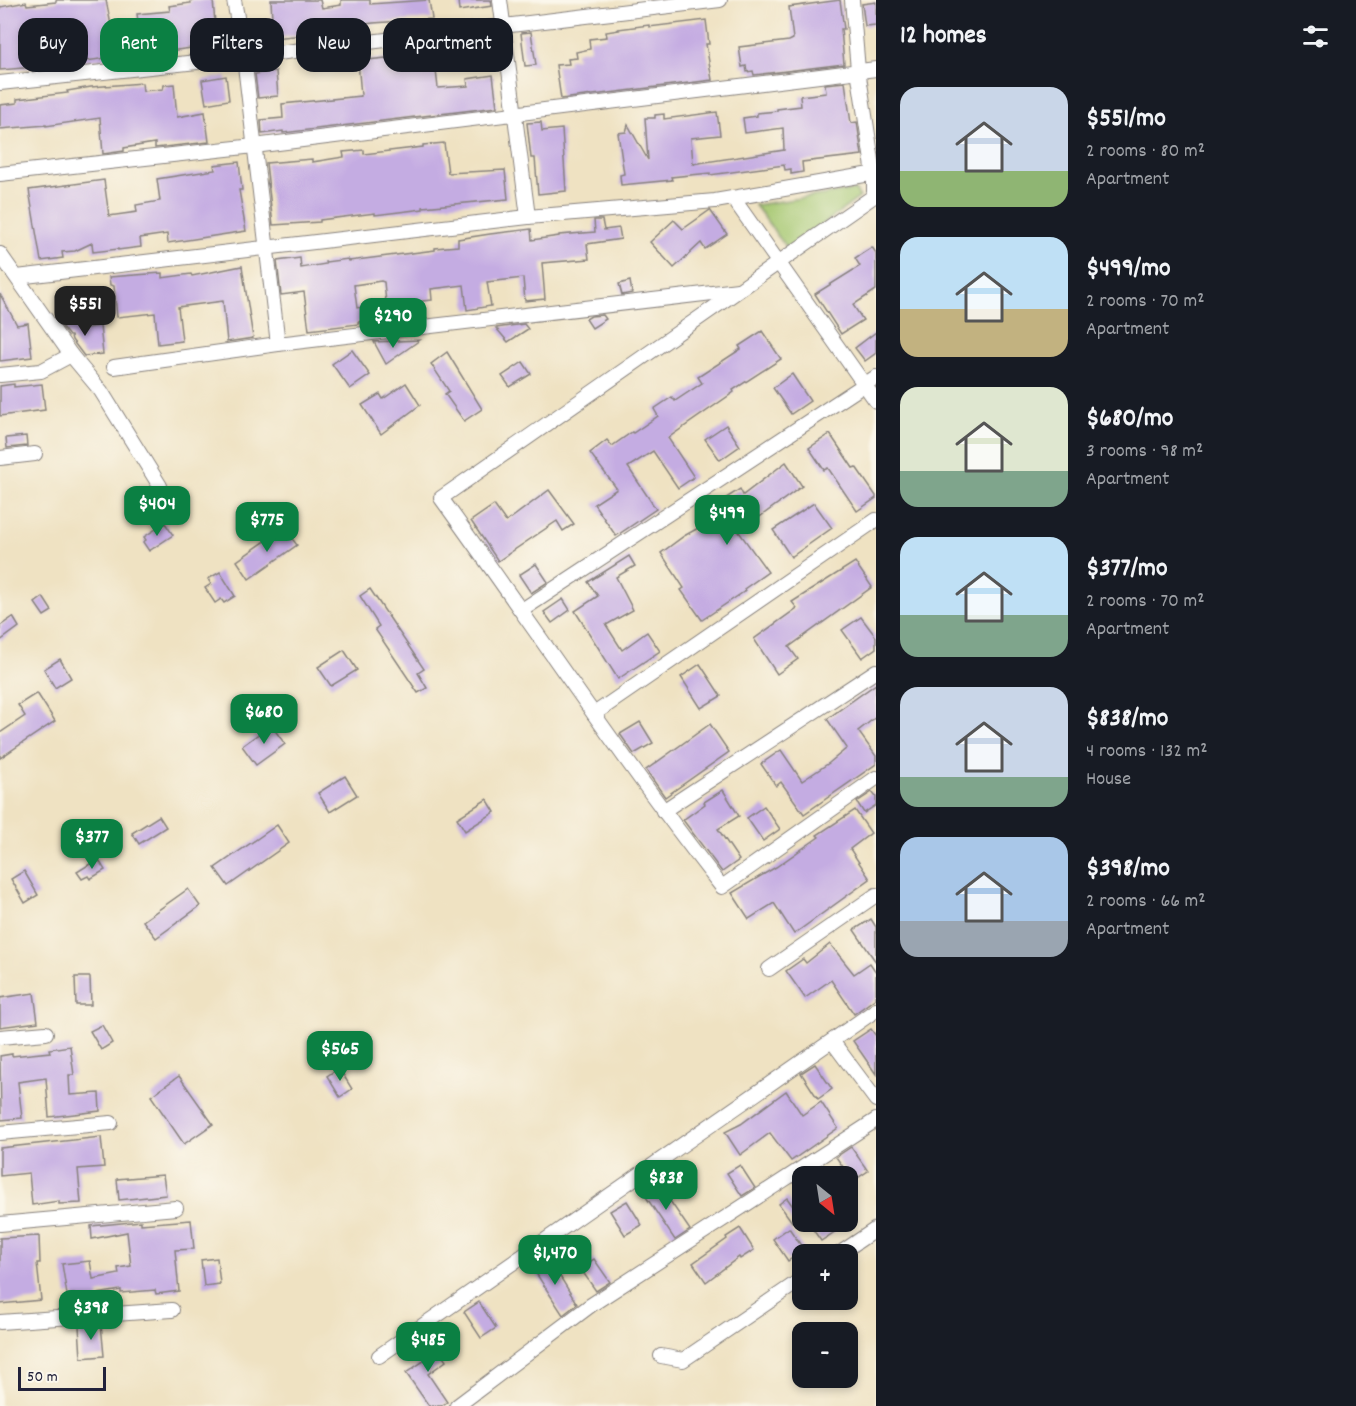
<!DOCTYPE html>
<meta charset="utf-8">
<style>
body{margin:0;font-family:Dekko,sans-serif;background:#20242c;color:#f1f3f6;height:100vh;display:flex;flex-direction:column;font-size:22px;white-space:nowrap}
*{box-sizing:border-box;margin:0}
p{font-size:20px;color:#9ea1a6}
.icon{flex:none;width:33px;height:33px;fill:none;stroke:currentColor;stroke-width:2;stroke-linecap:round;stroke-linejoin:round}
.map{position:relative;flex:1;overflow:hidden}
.side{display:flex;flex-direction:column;background:#171b24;width:480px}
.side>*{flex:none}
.hud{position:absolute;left:18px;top:18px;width:570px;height:54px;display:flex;gap:12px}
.needle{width:39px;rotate:150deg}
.fabs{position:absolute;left:792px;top:1166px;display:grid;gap:12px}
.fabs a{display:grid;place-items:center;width:66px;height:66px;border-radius:12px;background:#171b24;box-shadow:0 3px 9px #0003;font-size:30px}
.scale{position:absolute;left:18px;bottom:15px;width:88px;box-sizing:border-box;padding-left:6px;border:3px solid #22223b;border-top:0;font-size:16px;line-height:21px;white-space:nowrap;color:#22223b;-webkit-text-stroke:4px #fbf7ec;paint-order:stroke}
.price{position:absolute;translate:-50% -51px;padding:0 14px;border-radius:12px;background:#0b8043;color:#fff;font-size:20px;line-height:39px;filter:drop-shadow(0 2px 3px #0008)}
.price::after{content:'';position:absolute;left:50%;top:36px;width:18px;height:14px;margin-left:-9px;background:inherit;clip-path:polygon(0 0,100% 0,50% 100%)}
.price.active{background:#222;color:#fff}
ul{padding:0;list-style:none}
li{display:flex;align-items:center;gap:18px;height:150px;padding:0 24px}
li span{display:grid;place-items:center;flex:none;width:168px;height:120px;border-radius:18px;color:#555}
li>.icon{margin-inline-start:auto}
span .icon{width:72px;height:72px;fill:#fffc;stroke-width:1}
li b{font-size:26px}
h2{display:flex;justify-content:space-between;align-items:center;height:72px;padding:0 24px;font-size:26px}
.pill{padding:0 21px;border-radius:18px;background:#171b24;box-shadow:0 3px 9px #0003;font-size:21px;line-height:54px}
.pill.active{background:#0b8043;color:#fff}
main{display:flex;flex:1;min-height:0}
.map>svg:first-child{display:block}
.green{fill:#a5c770;stroke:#647456;stroke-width:1.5}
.building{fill:#c4ace2;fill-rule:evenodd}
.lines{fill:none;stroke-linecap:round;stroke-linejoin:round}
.minor-casing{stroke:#88827e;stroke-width:16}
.minor{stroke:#fff;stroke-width:14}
</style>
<main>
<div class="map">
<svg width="876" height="1406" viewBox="0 0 876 1406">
<rect width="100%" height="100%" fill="#fbf7ec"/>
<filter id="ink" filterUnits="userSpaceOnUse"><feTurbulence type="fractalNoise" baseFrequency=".0167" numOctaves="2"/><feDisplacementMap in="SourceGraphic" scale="12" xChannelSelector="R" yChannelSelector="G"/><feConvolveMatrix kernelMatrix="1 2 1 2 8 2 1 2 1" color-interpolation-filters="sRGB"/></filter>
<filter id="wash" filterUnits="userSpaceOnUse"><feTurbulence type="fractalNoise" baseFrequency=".008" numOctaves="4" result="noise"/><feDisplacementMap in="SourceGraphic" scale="24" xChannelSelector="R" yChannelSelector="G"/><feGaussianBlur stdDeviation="1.35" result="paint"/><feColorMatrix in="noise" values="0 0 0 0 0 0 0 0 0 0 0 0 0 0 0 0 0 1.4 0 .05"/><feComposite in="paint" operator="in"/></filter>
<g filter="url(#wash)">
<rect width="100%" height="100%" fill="#efe2c2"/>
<path class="green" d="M855,190L860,197L788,250L755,205Z"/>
<g id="blocks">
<g class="building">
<path d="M56,0H106L111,25L138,21L137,14L170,11L169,6L191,3L190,0H213L215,23L219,22L221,44L140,55V53L59,65L0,70V7L26,2L27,5L56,2Z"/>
<path d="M271,0H320L322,8L341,5V0H370V4L429,0L432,19L373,23L325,30L326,33L273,38Z"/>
<path d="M458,0H491L492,6L459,11Z"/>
<path d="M840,0L844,29H841L844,64L754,75L753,71L747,72L746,66L742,67L739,47L789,41L793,39L789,7Z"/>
<path d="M876,2V25L865,26L862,4Z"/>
<path d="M706,20L709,44H706L712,80L561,99L556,65L569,64L568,59L577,58L576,52L590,49L589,39L607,37L606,32L619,30L618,29L649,25V27Z"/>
<path d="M531,32L536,65L525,66L521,33Z"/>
<path d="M496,36L498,58L490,59L488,37Z"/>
<path d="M434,53L438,88L468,86L467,79L493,75L497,107L283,133V131L262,134L261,120L283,118L282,104L361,96L358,61Z"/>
<path d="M276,71L278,96L258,98L255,74Z"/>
<path d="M226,76L229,100L206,104L202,80Z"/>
<path d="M845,82L851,123L857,122L862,155L802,162L803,172L791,174V169L785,170L784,165L710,175V173L671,177L672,180L621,185L620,175L624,174L618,133L626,132L628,125L648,160L645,118H655V115L664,114V119L717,112L720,135L691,138L693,164L784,150L783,128L745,133L743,118L757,116V113L777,111V109L801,106L800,96L826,93L825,84Z"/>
<path d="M142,83L143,91L163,89L164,85L174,84L177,117L205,112L209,142L155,148V143L124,148V151L103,154L100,118L46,126V125L0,129V105L17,103V99L68,93L67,91L91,87Z"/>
<path d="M541,122L542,131L562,129L566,191L538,194L535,158H531L527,123Z"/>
<path d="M444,143L448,173L505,170L508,199L423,207V209L375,215V213L320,220V222L273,225L266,163L312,159V162L344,157L343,152L364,150V154L423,147V145Z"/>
<path d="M239,162L242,190H239L246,231L168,243L167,234L140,238L141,247L118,250V249L93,252L92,243L75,251L62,252L63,258L41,261L29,190L104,180L109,216L137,212L136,205L160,201L157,179L215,170L214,165Z"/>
<path d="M710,210L727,234L705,249L701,243L674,268L650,242L674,220L683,229Z"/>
<path d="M594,220H602L604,230L619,228L621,239L587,244L589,259L542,263L545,299L525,301L523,278L487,282L491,306L467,310L464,285L431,289L432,300L422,301L424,316L413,317L412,314L387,317L358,322L359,324L309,330L304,292L281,295L277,261L300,258L301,268L326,264L325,262L348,259L349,261L435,250V248L458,246V239L490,234L531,229L532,240L559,236V235L595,232ZM381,281L384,282L386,303L357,308L354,285Z"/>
<path d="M872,247L876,253V290L853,305L863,320L841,334L815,294L860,266L855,258Z"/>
<path d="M242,266L253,338L227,342L223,301L178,307L182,341L158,344L155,313L117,317L114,286L110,285L109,277L162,273V278L191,274L192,276Z"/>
<path d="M630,281L632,293L622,295L619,284Z"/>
<path d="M0,294L17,325L28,323L32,357L0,361Z"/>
<path d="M603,315L606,319L592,328L586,319L591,316Z"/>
<path d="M85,319L86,328L100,326L103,354L84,356L72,340L71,336H69L59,323Z"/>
<path d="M524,324L528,329L508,342L496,328Z"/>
<path d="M762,331L781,359L733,390L734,392L668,438L694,477L678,488L653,451L628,467L656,509L616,536L594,504L617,489L590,453L607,440L612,446L632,432L633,433L658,416L654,409L672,397L675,401L702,383L698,377L741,349L739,346Z"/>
<path d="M876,332V353L865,361L855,348Z"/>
<path d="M420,340L386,364L374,342Z"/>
<path d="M352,350L370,375L350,389L332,364Z"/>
<path d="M447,352L482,409L464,421L445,394L449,391L431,364Z"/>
<path d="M523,362L531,374L510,387L502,376Z"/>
<path d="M792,374L810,401L791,414L773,388Z"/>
<path d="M406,383L420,405L381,434L362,405L380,394L383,399Z"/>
<path d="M14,384V387L42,384L45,410L0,416V386Z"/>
<path d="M726,425L740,446L720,460L705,439Z"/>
<path d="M830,434L853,468L856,467L876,496V498L857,511L828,468L824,470L809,448Z"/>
<path d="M26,436L27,446L7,448L6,438Z"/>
<path d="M786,462L802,486L739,532L768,572L744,589L745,591L702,620L681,590L684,588L661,553L684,536L702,526L700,521L723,507L720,502L740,489L743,495Z"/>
<path d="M549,490L574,524L563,531L557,521L498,561L471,521L494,505L506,522Z"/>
<path d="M814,503L832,528L791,557L773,530Z"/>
<path d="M165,523L173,535L149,551L143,542L146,540L144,537Z"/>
<path d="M284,528L297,545L249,579L237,561Z"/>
<path d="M629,556L635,566L616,577L633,610L606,625L622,650L647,632L660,651L618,679L575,611L598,596L588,582Z"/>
<path d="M855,562L872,587L789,647L798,659L777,674L754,639L797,608L792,602Z"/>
<path d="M536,564L548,582L531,593L519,575Z"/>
<path d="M220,572L235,596L224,603L221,599L215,603L205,588L211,584L208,579Z"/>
<path d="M370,589L424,669L418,673L427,688L418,693L375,629L379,626L360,596Z"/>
<path d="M43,597L52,611L44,616L35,603Z"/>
<path d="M563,599L570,610L552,623L544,612Z"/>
<path d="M13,617L19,627L0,641V626Z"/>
<path d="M861,617L876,637V648L862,658L842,630Z"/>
<path d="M344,650L357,670L331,686L318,667Z"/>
<path d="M60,659L71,678L55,688L44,669Z"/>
<path d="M700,664L721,696L701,708L681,677Z"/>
<path d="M876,684V717L858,731L876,756V764L804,814L781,782L776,786L761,764L781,750L802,781L829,763L847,748L827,719Z"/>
<path d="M37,693L55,721L0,758V733L25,716L18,705Z"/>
<path d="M640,722L653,743L634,754L620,734Z"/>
<path d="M710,724L729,752L665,797L646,770Z"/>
<path d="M271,725L285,744L256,765L242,746Z"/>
<path d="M345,776L357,795L330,812L318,793Z"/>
<path d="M723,790L739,816L718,829L739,860L722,872L683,820L705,804L704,802Z"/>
<path d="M872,792L876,797V805L864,813L857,802Z"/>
<path d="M487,799L495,812L465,831L457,818Z"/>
<path d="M764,806L780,829L763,841L747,818Z"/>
<path d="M855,810L871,833L850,849L870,879L794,934L774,903L749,919L732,893L776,867L819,837L817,835Z"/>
<path d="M159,816L166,827L139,844L132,833Z"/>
<path d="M277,825L289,843L228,886L215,868Z"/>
<path d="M98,859L105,870L90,879L88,876L82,879L77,872Z"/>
<path d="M24,871L38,895L25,903L11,879Z"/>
<path d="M188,889L200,906L156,938L143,921Z"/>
<path d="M871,919L876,927V962L854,930Z"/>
<path d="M830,944L854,974L870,963L876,972V998L854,1014L831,980L805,998L786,971L803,959L806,963Z"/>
<path d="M75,977H90L91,1005H76Z"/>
<path d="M34,993L38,1022L0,1027V998Z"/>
<path d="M102,1025L112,1043L101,1050L90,1031Z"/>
<path d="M871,1029L876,1036V1074L853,1041Z"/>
<path d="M70,1046L74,1075H69L70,1095L99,1093L100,1111L49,1117L46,1078L18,1082L22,1118L1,1120L0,1056L12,1054V1056L50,1052L49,1049Z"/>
<path d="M815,1064L832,1089L818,1099L801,1073Z"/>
<path d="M339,1068L352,1089L340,1097L327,1076Z"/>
<path d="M179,1076L213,1124L184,1144L151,1096Z"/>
<path d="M786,1091L802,1115L821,1102L838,1128L791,1161L770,1133L740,1155L725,1132L741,1124Z"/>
<path d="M101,1137L104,1167L78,1169L81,1203L59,1204V1201L32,1205L29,1173L0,1176V1148Z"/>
<path d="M851,1147L868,1171L853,1181L836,1157Z"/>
<path d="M740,1165L755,1188L742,1196L727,1173Z"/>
<path d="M163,1175L166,1195L119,1200L117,1179Z"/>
<path d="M657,1182L690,1230L675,1240L642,1191Z"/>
<path d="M787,1198L800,1216L792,1222L779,1204Z"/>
<path d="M627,1201L642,1225L625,1235L610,1211Z"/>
<path d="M191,1220L194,1249L175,1250L179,1291L156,1294L155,1290L121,1293V1290L98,1294V1300L74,1302V1294L67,1295L62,1264L90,1261L93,1279L119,1274L118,1268L131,1266L127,1232L92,1239L91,1226L141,1221V1224Z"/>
<path d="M807,1221H829L836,1231L821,1241Z"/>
<path d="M740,1228L754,1250L740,1259L739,1257L706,1282L693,1263L727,1239L726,1237Z"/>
<path d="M789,1228L804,1250L788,1261L773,1239Z"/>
<path d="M39,1236L40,1263H37L41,1300L0,1304V1238Z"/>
<path d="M548,1257L577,1304L563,1315L532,1267Z"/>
<path d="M217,1258L220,1284L204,1286L201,1260Z"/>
<path d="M594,1259L610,1282L596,1291L580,1268Z"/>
<path d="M479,1302L496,1328L481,1338L464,1312Z"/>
<path d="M101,1324L104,1356L81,1358L79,1326Z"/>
<path d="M427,1333L446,1361L428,1374L447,1402L441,1406H429L406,1373L428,1358L416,1341Z"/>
</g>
</g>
</g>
<g filter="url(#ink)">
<use href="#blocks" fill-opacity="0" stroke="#88827e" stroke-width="1.5"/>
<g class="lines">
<defs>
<g id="minor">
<path d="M234,0L244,57L278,344"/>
<path d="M500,0L528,217"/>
<path d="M852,0L858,70L874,174V196L441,498C535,628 623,761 722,887L876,778"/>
<path d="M0,83L244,57L720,0"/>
<path d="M0,174L254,146L876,69"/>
<path d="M733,198L876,401"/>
<path d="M0,254L71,355L101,391L160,486"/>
<path d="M17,277L528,217L715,201L876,173"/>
<path d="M114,367L278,344L738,290"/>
<path d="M0,375L41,371L71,355"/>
<path d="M0,458L35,454"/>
<path d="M522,610L876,377"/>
<path d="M594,714L876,520"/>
<path d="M663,811L876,671"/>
<path d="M769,969L876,895"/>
<path d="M0,1037L46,1033"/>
<path d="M832,1041L876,1100"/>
<path d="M0,1133L111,1123"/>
<path d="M0,1224L176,1208"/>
<path d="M839,1254L876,1229"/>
<path d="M0,1322L172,1310"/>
<path d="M379,1356L876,1010"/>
<path d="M661,1356L683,1360L802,1279"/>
<path d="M457,1406L591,1305L876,1120"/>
</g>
</defs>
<use href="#minor" class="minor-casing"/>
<use href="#minor" class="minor"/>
</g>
</g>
</svg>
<div class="fabs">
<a><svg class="needle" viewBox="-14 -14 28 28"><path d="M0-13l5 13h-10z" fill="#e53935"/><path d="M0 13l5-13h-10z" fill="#9ea1a6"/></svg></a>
<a>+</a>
<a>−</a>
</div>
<div class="scale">50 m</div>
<b class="price active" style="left:85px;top:337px">$551</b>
<b class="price" style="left:393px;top:349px">$290</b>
<b class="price" style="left:157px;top:537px">$404</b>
<b class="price" style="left:727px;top:546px">$499</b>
<b class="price" style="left:267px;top:553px">$775</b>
<b class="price" style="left:264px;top:745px">$680</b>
<b class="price" style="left:92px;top:870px">$377</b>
<b class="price" style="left:340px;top:1082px">$565</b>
<b class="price" style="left:666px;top:1211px">$838</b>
<b class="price" style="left:555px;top:1286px">$1,470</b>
<b class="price" style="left:91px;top:1341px">$398</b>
<b class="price" style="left:428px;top:1373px">$485</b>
<div class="hud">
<a class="pill">Buy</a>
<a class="pill active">Rent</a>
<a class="pill">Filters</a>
<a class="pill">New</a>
<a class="pill">Apartment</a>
</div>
</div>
<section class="side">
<h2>12 homes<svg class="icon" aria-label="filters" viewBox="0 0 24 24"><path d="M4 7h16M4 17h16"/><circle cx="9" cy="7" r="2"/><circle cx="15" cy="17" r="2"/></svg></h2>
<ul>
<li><span style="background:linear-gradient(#c9d6e8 70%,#8fb573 0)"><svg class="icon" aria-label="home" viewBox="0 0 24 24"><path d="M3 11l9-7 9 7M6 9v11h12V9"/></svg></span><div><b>$551/mo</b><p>2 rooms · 80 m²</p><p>Apartment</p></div></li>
<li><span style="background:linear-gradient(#bfe0f5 60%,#c2b280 0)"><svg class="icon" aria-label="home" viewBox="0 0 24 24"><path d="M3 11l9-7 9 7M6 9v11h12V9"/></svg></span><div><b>$499/mo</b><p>2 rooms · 70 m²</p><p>Apartment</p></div></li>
<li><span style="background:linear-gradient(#dfe7d0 70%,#7fa58c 0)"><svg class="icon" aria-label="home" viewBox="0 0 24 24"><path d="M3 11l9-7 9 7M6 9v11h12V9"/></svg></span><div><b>$680/mo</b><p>3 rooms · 98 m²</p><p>Apartment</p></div></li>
<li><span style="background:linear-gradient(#bfe0f5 65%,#7fa58c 0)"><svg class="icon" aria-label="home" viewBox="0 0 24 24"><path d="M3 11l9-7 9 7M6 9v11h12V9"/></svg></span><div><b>$377/mo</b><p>2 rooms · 70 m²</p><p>Apartment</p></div></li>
<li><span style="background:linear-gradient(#c9d6e8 75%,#7fa58c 0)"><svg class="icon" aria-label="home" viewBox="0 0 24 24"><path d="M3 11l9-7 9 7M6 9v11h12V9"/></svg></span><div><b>$838/mo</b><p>4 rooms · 132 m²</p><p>House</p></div></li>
<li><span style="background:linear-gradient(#a9c7e8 70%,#9aa5b1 0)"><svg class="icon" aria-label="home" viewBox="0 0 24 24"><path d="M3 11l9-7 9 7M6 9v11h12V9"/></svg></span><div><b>$398/mo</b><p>2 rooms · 66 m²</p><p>Apartment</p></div></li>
</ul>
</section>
</main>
